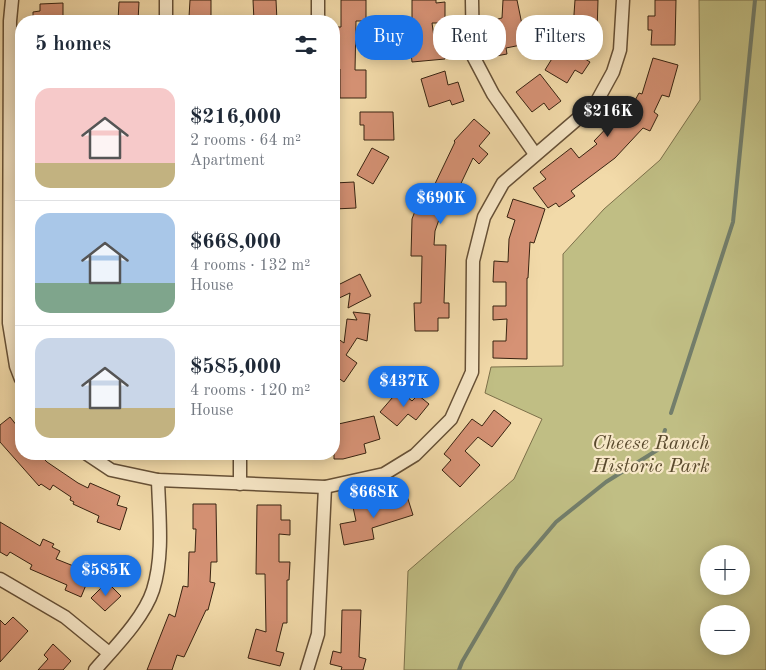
<!DOCTYPE html>
<meta charset="utf-8">
<style>
body{margin:0;font-family:"Old Standard TT",serif;background:#f2f2f3;color:#1f2937;height:100vh;display:flex;flex-direction:column;font-size:19px;white-space:nowrap}
*{box-sizing:border-box;margin:0}
p{font-size:16px;color:#747a83}
.icon{flex:none;width:28px;height:28px;fill:none;stroke:currentColor;stroke-width:2;stroke-linecap:round;stroke-linejoin:round}
.map{position:relative;flex:1;overflow:hidden}
.panel{position:absolute;left:15px;top:15px;width:325px;height:445px;display:flex;flex-direction:column;background:#fff;border-radius:20px;box-shadow:0 2px 12px #0003}
.panel>*{flex:none}
.hud{position:absolute;left:355px;top:15px;width:335px;height:45px;display:flex;gap:10px}
.buttons{position:absolute;left:700px;top:545px;display:grid;gap:10px}
.buttons a{display:grid;place-items:center;width:50px;height:50px;border-radius:50%;background:#fff;box-shadow:0 2px 12px #0003;font-size:25px}
.price{position:absolute;translate:-50% -42px;padding:0 11px;border-radius:18px;background:#1a73e8;color:#fff;font-size:16px;line-height:32px;filter:drop-shadow(0 1px 2px #0008)}
.price::after{content:'';position:absolute;left:50%;top:30px;width:15px;height:11px;margin-left:-8px;background:inherit;clip-path:polygon(0 0,100% 0,50% 100%)}
.price.on{background:#222;color:#fff}
ul{padding:0;list-style:none}
li{display:flex;align-items:center;gap:15px;height:125px;padding:0 20px}
li+li{border-top:1px solid #e0e1e3}
li span{display:grid;place-items:center;flex:none;width:140px;height:100px;border-radius:15px;color:#555}
li>.icon{margin-inline-start:auto}
span .icon{width:60px;height:60px;fill:#fffc;stroke-width:1}
li b{font-size:21px}
h2{display:flex;justify-content:space-between;align-items:center;height:60px;padding:0 20px;font-size:21px}
.pill{padding:0 18px;border-radius:20px;background:#fff;box-shadow:0 2px 12px #0003;font-size:18px;line-height:45px}
.pill.on{background:#1a73e8;color:#fff}
.map>svg:first-child{display:block}
.green{fill:#c0be84;stroke:#7c704a;fill-rule:evenodd}
.lines{fill:none;stroke-linecap:round;stroke-linejoin:round}
.stream{stroke:#737e6b;stroke-width:4}
.building{fill:#d69275;stroke:#372210}
.minor-casing{stroke:#665036;stroke-width:15}
.minor{stroke:#f7e7c7;stroke-width:12}
.labels{text-anchor:middle;stroke-width:4.5;stroke-linejoin:round;paint-order:stroke}
.park-label{font-size:20px;font-style:italic;fill:#59492d;stroke:#f7e7c7}
</style>
<div class="map">
<svg width="766" height="670" viewBox="0 0 766 670">
<rect width="100%" height="100%" fill="#f2daa9"/>
<filter id="stains"><feTurbulence type="fractalNoise" baseFrequency=".004" numOctaves="4"/><feColorMatrix values="0 0 0 0 .2 0 0 0 0 .09 0 0 0 0 .02 0 0 0 .5 -.17"/></filter>
<radialGradient id="worn" r=".72"><stop offset=".6" stop-color="#630" stop-opacity="0"/><stop offset="1" stop-color="#630" stop-opacity=".3"/></radialGradient>
<path class="green" d="M699,0H766V670H404L408,571L514,479L542,419L485,393L491,367L563,366V254L604,209L660,160L700,100ZM709,554H741V586H709ZM709,614H741V646H709Z"/>
<g class="lines">
<g class="stream">
<path d="M671,413L733,222L755,0"/>
<path d="M459,670L462,662L517,568L556,522L606,482L659,449L665,430"/>
</g>
</g>
<g class="building">
<path d="M190,0H211V17H189Z"/>
<path d="M253,0H276L277,21H254Z"/>
<path d="M341,0H366V21H356L355,70H366V98H340V69H336L337,27H341Z"/>
<path d="M412,0H436V3L445,2V23H432L435,44L444,43L445,59L412,62L409,33H412Z"/>
<path d="M503,0H517L526,44L506,48L507,54L496,56L489,21L502,18Z"/>
<path d="M575,0H598L597,33H593L592,44L572,43Z"/>
<path d="M655,0H676L675,45H651L652,30H648V16H655Z"/>
<path d="M119,2H139L138,21H118Z"/>
<path d="M63,3V21H33V12L40,11V4Z"/>
<path d="M561,44L590,62L582,74L575,70L567,83L545,70Z"/>
<path d="M653,58L678,65L669,97L662,95L654,112L658,115L650,131L643,128L615,158L571,191L575,196L559,207L556,203L548,208L533,188L546,179L540,172L571,148L579,158L597,144L594,141L618,116L613,113L619,100L632,106L639,93L642,94Z"/>
<path d="M445,71L448,85L458,82L464,101L452,105L450,100L429,107L421,79Z"/>
<path d="M540,74L561,101L549,110L544,103L532,112L516,92Z"/>
<path d="M360,112H393L394,140H364V125H360Z"/>
<path d="M474,119L490,133L479,146L488,154L479,164L473,158L455,196L457,197L452,211L443,208L435,231L434,245H446L444,303H449V318H438V331H415L414,303H421L422,256H411L412,219L425,185L433,188L455,142L454,141Z"/>
<path d="M372,148L389,157L373,184L357,175Z"/>
<path d="M354,182L356,208L334,209V183Z"/>
<path d="M513,199L545,209L534,243L530,242L528,278H527V359L493,358V341H506L507,319L493,320V306H506V282H493L494,261L508,262L509,239L515,220L507,217Z"/>
<path d="M360,274L371,296L348,308L350,293L337,299L334,293V287Z"/>
<path d="M353,312L370,314L369,322L367,341L357,338L346,355L357,363L344,382L334,375V336L344,343L347,319L357,320Z"/>
<path d="M399,390L412,401L418,395L429,404L416,420L408,414L397,426L380,412Z"/>
<path d="M494,410L511,423L492,447L478,437L465,451L480,465L460,487L442,470L451,460L444,454L472,419L482,426Z"/>
<path d="M374,416L380,439L364,444L366,453L343,459H334V425Z"/>
<path d="M10,417L21,431V454H39L47,462L78,483L88,488L90,483L120,496L117,505L127,508L120,530L97,522L99,516L73,504L74,502L70,500L71,497L53,485L50,490L41,484L39,486L0,442V425Z"/>
<path d="M407,496L413,515L372,528L374,539L344,545L340,524L356,521L353,507L372,503L373,507Z"/>
<path d="M193,504H216L217,562H211L210,582L215,583L208,610H206L184,657L177,655L172,670H147L169,614L175,617L183,586L188,587L189,552H195L196,529H193Z"/>
<path d="M257,505H281V520H290V535L279,534V562H290L289,580H287V623H283L276,651L284,653L280,666L248,658L256,629L266,632L265,574H256Z"/>
<path d="M0,522L40,546L43,539L54,544L52,547L60,551L56,559L91,573L81,597L65,590L67,585L30,569L32,565L10,552L7,556L0,552Z"/>
<path d="M107,582L121,596L105,611L91,598Z"/>
<path d="M342,610H361L359,657L366,659L363,670H341L342,667L330,664L333,651L341,653Z"/>
<path d="M13,617L28,631L0,662V620L5,625Z"/>
<path d="M53,644L71,661L63,670H38L48,659L44,655Z"/>
</g>
<g class="lines">
<defs>
<g id="minor">
<path d="M12,0L10,21L9,323L16,366L21,379"/>
<path d="M166,0V21"/>
<path d="M472,0L473,56L493,94L535,154"/>
<path d="M318,21V0"/>
<path d="M87,454L111,470L158,480L325,487L384,474L415,455L451,419L472,372L473,261L484,217L503,183L596,103L613,72L620,50L623,0"/>
<path d="M240,454V484"/>
<path d="M0,579L65,617L109,653"/>
<path d="M95,670C114,648 144,618 153,590C164,555 159,516 158,480"/>
<path d="M307,670L318,634L325,487"/>
</g>
</defs>
<use href="#minor" class="minor-casing"/>
<use href="#minor" class="minor"/>
</g>
<g class="labels">
<g class="park-label">
<text x="651" y="449">Cheese Ranch<tspan x="651" dy="23">Historic Park</tspan></text>
</g>
</g>
<rect width="100%" height="100%" filter="url(#stains)"/>
<rect width="100%" height="100%" fill="url(#worn)"/>
</svg>
<div class="buttons">
<a>+</a>
<a>−</a>
</div>
<b class="price on" style="left:608px;top:138px">$216K</b>
<b class="price" style="left:441px;top:225px">$690K</b>
<b class="price" style="left:404px;top:408px">$437K</b>
<b class="price" style="left:374px;top:519px">$668K</b>
<b class="price" style="left:106px;top:597px">$585K</b>
<div class="hud">
<a class="pill on">Buy</a>
<a class="pill">Rent</a>
<a class="pill">Filters</a>
</div>
<section class="panel">
<h2>5 homes<svg class="icon" aria-label="filters" viewBox="0 0 24 24"><path d="M4 7h16M4 17h16"/><circle cx="9" cy="7" r="2"/><circle cx="15" cy="17" r="2"/></svg></h2>
<ul>
<li><span style="background:linear-gradient(#f6c9c9 75%,#c2b280 0)"><svg class="icon" aria-label="home" viewBox="0 0 24 24"><path d="M3 11l9-7 9 7M6 9v11h12V9"/></svg></span><div><b>$216,000</b><p>2 rooms · 64 m²</p><p>Apartment</p></div></li>
<li><span style="background:linear-gradient(#a9c7e8 70%,#7fa58c 0)"><svg class="icon" aria-label="home" viewBox="0 0 24 24"><path d="M3 11l9-7 9 7M6 9v11h12V9"/></svg></span><div><b>$668,000</b><p>4 rooms · 132 m²</p><p>House</p></div></li>
<li><span style="background:linear-gradient(#c9d6e8 70%,#c2b280 0)"><svg class="icon" aria-label="home" viewBox="0 0 24 24"><path d="M3 11l9-7 9 7M6 9v11h12V9"/></svg></span><div><b>$585,000</b><p>4 rooms · 120 m²</p><p>House</p></div></li>
</ul>
</section>
</div>
